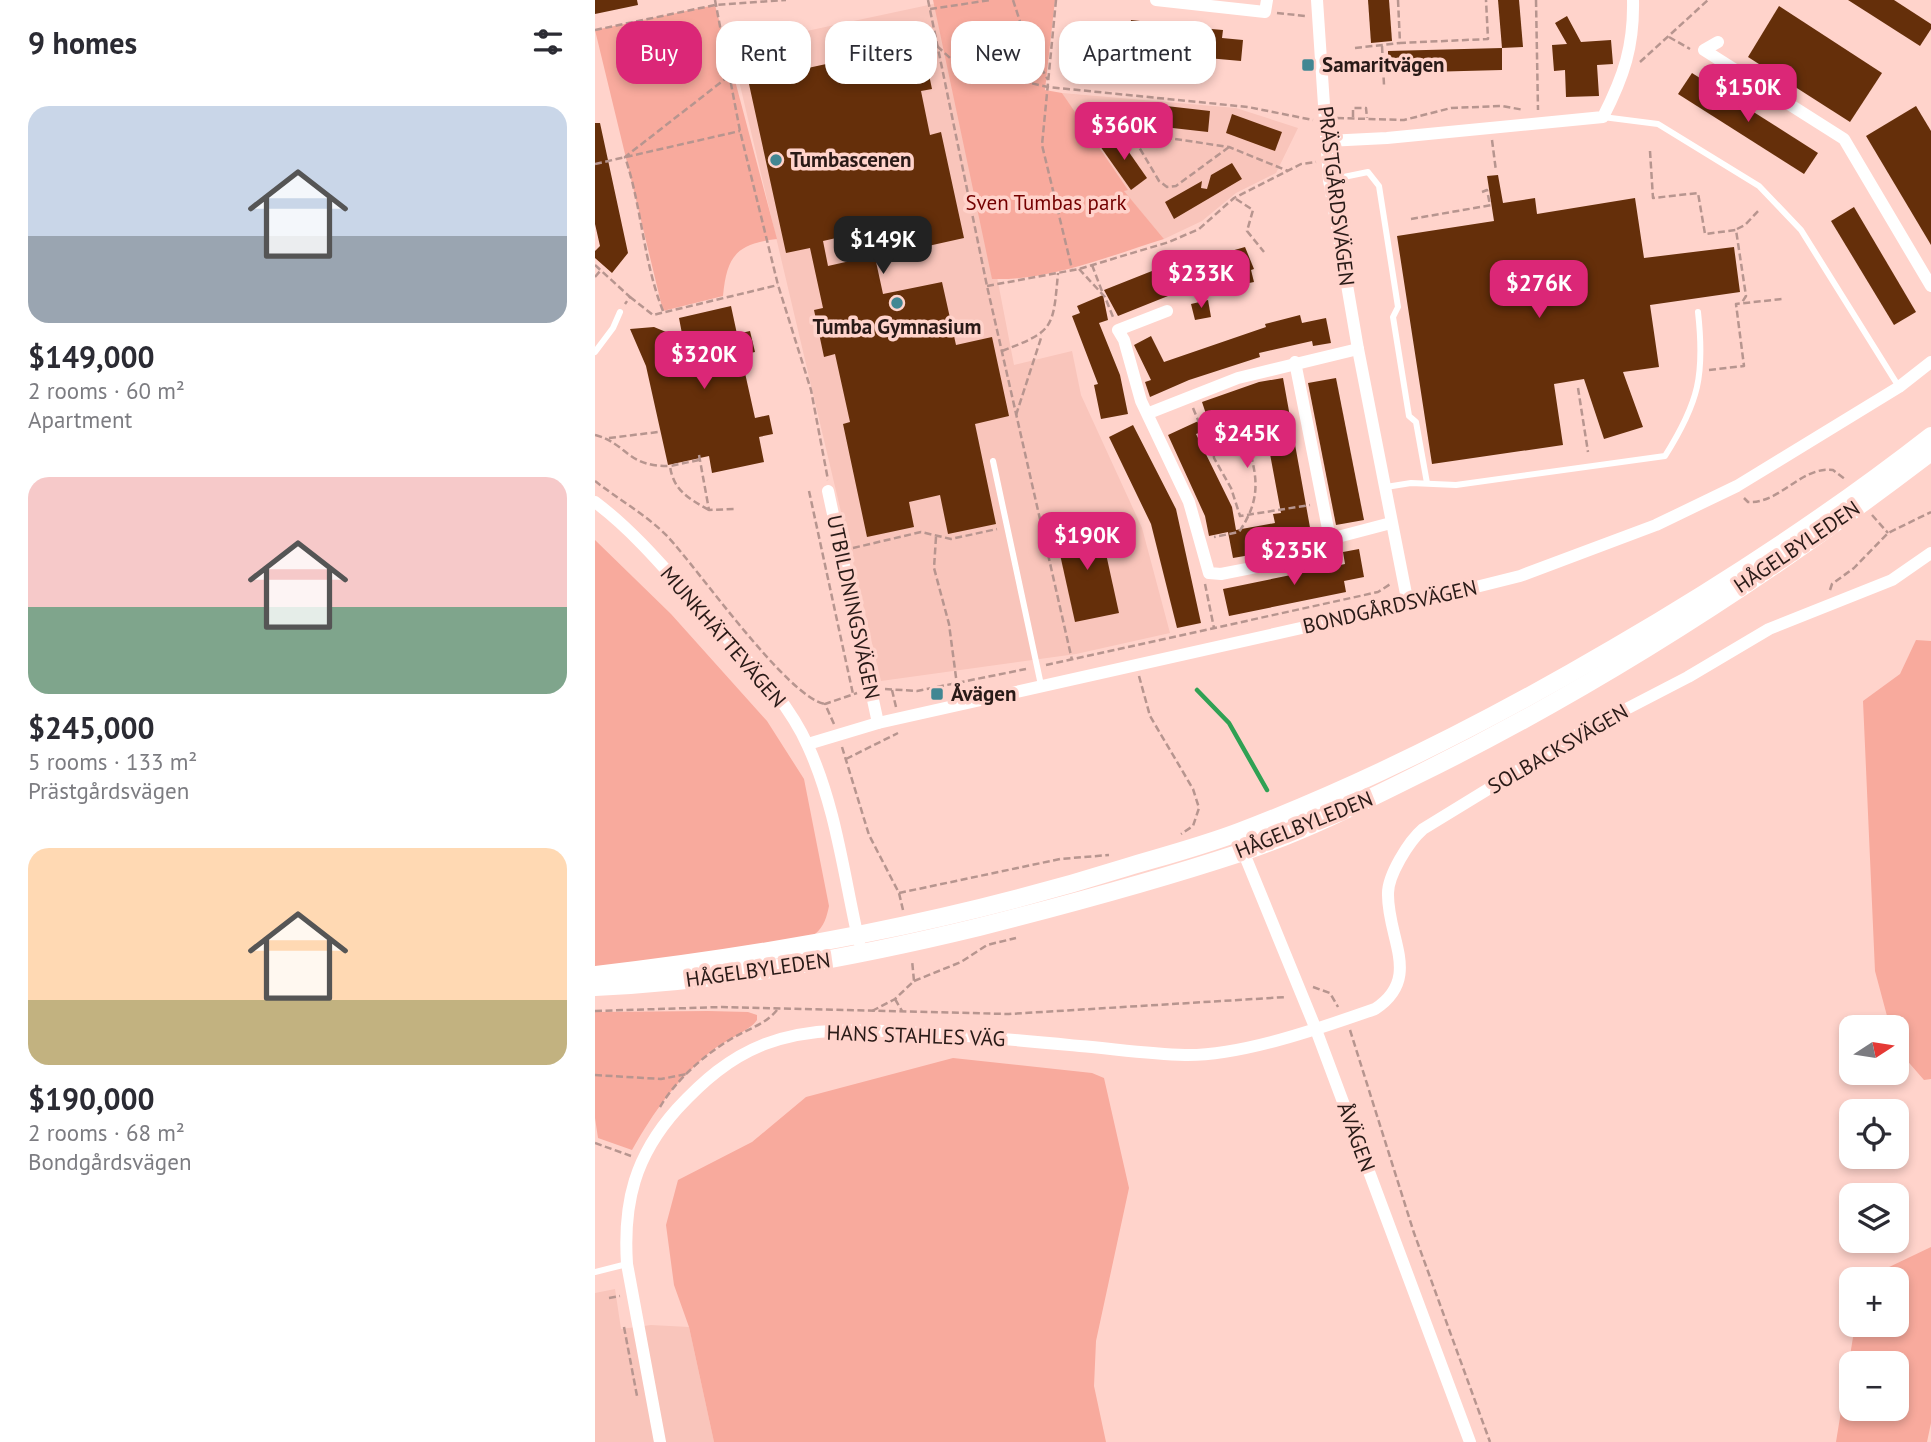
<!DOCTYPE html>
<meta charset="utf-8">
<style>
body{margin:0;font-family:"PT Sans",sans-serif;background:#f7f7f7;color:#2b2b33;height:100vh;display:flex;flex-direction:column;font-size:26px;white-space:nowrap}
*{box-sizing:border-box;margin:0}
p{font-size:23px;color:#7c7c81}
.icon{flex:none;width:38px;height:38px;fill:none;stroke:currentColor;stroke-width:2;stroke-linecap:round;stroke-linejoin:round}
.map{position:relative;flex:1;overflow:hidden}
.sheet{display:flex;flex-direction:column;background:#fff;width:595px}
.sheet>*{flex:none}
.hud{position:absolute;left:21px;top:21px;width:665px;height:63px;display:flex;gap:14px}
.needle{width:46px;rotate:78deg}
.buttons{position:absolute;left:1244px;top:1015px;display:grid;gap:14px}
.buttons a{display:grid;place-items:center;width:70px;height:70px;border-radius:14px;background:#fff;box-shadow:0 4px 10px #0003;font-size:35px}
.price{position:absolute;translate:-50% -60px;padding:0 16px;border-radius:14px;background:#db2777;color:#fff;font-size:23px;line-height:46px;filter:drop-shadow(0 2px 4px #0008)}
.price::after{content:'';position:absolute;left:50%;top:42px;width:21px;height:16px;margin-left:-10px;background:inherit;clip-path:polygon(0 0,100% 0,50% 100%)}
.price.active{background:#222;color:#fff}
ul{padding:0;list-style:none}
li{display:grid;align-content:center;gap:14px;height:371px;padding:0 28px}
li span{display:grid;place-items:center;height:217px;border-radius:21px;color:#555}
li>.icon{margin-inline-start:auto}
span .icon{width:126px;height:126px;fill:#fffc;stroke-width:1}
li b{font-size:30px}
h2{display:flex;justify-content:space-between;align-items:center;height:84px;padding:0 28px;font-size:30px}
.chip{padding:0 24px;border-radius:21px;background:#fff;box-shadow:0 4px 10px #0003;font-size:24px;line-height:63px}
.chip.active{background:#db2777;color:#fff}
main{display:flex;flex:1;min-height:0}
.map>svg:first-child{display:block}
.built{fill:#f9c5bb}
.green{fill:#f8aa9d;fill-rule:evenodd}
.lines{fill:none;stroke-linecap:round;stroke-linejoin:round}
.stream{stroke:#30a154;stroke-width:4.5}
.building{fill:#652f0a;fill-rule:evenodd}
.path{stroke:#b7958f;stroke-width:2.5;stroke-dasharray:7 3.5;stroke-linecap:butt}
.lane{stroke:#fff;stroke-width:6}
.street{stroke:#fff;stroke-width:12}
.secondary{stroke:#fff;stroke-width:18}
.poi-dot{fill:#428793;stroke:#ffd3cb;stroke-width:2.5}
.labels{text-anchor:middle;stroke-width:7;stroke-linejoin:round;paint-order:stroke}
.poi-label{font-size:21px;font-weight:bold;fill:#291a17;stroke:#ffd3cb;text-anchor:start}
.street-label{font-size:21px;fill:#291a17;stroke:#ffd3cb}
.park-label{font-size:21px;fill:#740000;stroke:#ffd3cb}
</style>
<main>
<section class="sheet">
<h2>9 homes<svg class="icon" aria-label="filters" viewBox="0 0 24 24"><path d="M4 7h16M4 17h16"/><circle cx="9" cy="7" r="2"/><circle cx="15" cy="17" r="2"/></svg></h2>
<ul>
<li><span style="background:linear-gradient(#c9d6e8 60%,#9aa5b1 0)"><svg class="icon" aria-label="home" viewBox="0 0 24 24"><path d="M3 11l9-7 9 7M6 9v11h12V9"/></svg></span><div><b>$149,000</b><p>2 rooms · 60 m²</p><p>Apartment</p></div></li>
<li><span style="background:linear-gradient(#f6c9c9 60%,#7fa58c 0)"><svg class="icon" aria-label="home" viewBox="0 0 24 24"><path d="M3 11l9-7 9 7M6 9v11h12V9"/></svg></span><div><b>$245,000</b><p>5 rooms · 133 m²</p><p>Prästgårdsvägen</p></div></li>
<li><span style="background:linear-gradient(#ffd9b3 70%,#c2b280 0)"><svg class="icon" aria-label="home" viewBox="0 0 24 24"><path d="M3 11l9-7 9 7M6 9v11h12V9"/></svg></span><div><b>$190,000</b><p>2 rooms · 68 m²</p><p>Bondgårdsvägen</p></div></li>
</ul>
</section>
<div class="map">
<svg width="1336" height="1442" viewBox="0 0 1336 1442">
<rect width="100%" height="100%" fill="#ffd3cb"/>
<g class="built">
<path d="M357,0L391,220L419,365L477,351L486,395L547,528L575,633L481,654L286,681L136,47Z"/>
<path d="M467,93L641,108L703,128L681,173L641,193L607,221L569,239L510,169Z"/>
<path d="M20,1289L26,1329L56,1325L94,1327L119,1442H0V1293Z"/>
</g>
<g class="green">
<path d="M338,0H460L450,90L467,93L533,190L529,191L569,239C514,256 455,281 397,279Z"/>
<path d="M120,5L182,239C141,244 132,256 128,296L68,311L0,30Z"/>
<path d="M0,540L76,614L172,721L209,779L234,906C232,916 229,927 220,934C196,951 38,962 0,967Z"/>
<path d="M1321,640L1336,641V1079L1329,1080L1302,1049V1027H1295L1280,971L1268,701L1305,674Z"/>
<path d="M113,1011L153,1012L162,1015V1020C155,1031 126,1042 114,1053C79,1083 60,1110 37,1150L3,1138L0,1118V1012Z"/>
<path d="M358,1058L497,1073L509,1078L534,1188L501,1341L499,1386L511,1442H119L94,1327L79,1285L71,1225L83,1180L157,1142L211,1097Z"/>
<path d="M1336,1247V1423L1332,1442H1241L1260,1325H1302V1279H1269ZM1256,1363H1302V1409H1256Z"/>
</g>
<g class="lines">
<path class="stream" d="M602,690L634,723L672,790"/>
</g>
<g class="building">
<path d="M0,0H42L43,5L0,14Z"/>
<path d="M773,0H794L797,41L776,43Z"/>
<path d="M903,0H924L928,47L907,48Z"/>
<path d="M1253,0H1299L1336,24V29L1325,46Z"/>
<path d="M1184,6L1287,73L1255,122L1153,57Z"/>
<path d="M972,16L986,42L1016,40L1018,64L1002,65L1004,96L971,97L970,70L959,71L957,45L972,44L960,23Z"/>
<path d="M536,20L572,24L569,53L516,48L518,27L535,28Z"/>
<path d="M324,27L337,89L326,91L335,135L346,132L369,238L324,248L321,236L299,240L301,253L280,257L288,294L347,282L361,345L397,337L414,416L380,424L401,524L353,534L345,495L314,502L319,527L272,537L248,424L255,422L240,354L229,357L219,310L228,308L215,248L191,253L152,75L198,65L199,71L282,53L278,37ZM250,236L255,261L233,266L228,241Z"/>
<path d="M593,27L628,30L627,38L648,40L646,61L590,56Z"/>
<path d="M907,48V70L793,73V51Z"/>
<path d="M1097,73L1223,153L1209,174L1083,94Z"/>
<path d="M545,103L615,111L613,132L542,124Z"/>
<path d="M1321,106L1336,131V245L1271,136Z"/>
<path d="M637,114L687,132L680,151L631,133Z"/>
<path d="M0,123H5L33,253L17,273L0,258V251L5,246L0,224Z"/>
<path d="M522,135L552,178L536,190L505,146Z"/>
<path d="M637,163L647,179L579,219L570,202L607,181L606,188L612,189L616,175Z"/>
<path d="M903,175L908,203L940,198L942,214L1040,198L1049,258L1139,247L1145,292L1055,305L1064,367L1028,372L1048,427L1009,439L989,379L959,384L968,445L837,464L802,236L899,221L892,176Z"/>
<path d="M1259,207L1321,312L1299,325L1236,221Z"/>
<path d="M650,247L659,269L656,270L659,282L605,293L599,271L631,262L629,253Z"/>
<path d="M562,269L567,281L572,279L578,294L523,316L509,290Z"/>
<path d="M508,295L513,320L504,323L525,375L533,414L506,419L499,385L503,384L477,316L485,313L482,306Z"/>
<path d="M613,300L616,317L600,320L596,304Z"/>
<path d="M136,306L142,334L155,331L160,352L146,355L160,418L174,415L178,434L164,437L169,462L117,473L114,456L73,465L51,366L35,329L59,327L88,339L84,318Z"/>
<path d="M705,315L707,323L731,318L736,343L718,346L717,341L664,353L665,357L594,380L555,397L550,382L556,380L539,345L556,336L569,362L671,327L670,324Z"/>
<path d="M688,378L718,544L638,558L633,532L614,536L610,516L573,435L612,417L607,402L664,382ZM667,411L686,513L678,514L680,523L641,530L637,507L601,434Z"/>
<path d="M741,378L769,520L741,525L713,383Z"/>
<path d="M538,425L581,509L606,623L582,628L556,524L514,437Z"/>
<path d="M504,522L524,613L480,622L460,532Z"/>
<path d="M764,549L769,577L749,581L751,592L634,616L628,589L750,564L748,552Z"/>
</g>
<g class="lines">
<g class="path">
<path d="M120,0L145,131L183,285L216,390L233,480"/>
<path d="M333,0L392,286L477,660"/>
<path d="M418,0L431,40L453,80"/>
<path d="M461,0L447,145L477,269"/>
<path d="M803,0L805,43L893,39L891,0"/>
<path d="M941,0L943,110"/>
<path d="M335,9L396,0"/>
<path d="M682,13L710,16"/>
<path d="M0,30L120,5L191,0"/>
<path d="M1074,37L1095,49"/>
<path d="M342,46L365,67L453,87L653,107L718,120"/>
<path d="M787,46L789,85"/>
<path d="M760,48L805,43"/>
<path d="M1045,62L1113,0"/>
<path d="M758,117V108H771L772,118"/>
<path d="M742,118L809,120L856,108L907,106L929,110"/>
<path d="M897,140L901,171"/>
<path d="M634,147L581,186L572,187L564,181L544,147L546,139L553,135L634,147L693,171"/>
<path d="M1055,151L1058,198L1103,193L1110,234L1141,230L1151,296L1146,304"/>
<path d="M0,164L145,131"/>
<path d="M887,192L892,190L895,205"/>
<path d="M641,199L658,210L652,231L669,252"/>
<path d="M816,219L897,205"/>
<path d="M1142,229L1150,225L1165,209"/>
<path d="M0,265L35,297L30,304"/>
<path d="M497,265L508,294"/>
<path d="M484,269L510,297L518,317"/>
<path d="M0,277L6,270"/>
<path d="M392,286L484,269L574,242L604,229L639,198L706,164L721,162"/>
<path d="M35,297L58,315L183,285"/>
<path d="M68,311C48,261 47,207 30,157L134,76"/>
<path d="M407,351C459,331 458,329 463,273"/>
<path d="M1114,370L1149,366L1141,304L1187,299"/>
<path d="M983,388L993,452"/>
<path d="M598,408L610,437L618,444L628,429L650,433C661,473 669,495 644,532L619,537"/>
<path d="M421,415L447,335"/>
<path d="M0,435C32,443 31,467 75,466"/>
<path d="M14,438L63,432"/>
<path d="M618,445L619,458L636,488L645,516L715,505"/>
<path d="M104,455L114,510L140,509"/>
<path d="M104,460L75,466C78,490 94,499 114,510"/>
<path d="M0,481C23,499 53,516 73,537C103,569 193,698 230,704"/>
<path d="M214,491L258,694"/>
<path d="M1149,498L1153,502C1185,504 1206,466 1238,470L1251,480"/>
<path d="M1277,515L1293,533"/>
<path d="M341,537L339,568L354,624L362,685"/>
<path d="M258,548L326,532L356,539L402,529"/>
<path d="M610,584L619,628"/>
<path d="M1235,590L1237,584L1259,568L1293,533L1336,512"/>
<path d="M451,665L783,592L797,583"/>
<path d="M544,676L555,716L598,789L604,808L598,826L586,834"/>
<path d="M290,689L322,691L431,669"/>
<path d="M297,690L301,707"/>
<path d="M239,724L230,704L262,693"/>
<path d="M247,747L274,835L304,893L308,910"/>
<path d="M251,759L303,733"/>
<path d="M304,893L465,859L514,855"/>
<path d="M319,981L366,962L392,945L421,938"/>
<path d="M718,987L735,993L743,1007"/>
<path d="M300,999L307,1011"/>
<path d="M0,1011L127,1007L414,1014L692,997"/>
<path d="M277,1011L300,999L319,981L317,960"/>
<path d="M755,1030L819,1233L895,1442"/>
<path d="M0,1075L66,1079L92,1074"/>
<path d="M65,1107C81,1080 109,1055 136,1039C152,1029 170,1025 182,1010"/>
<path d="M0,1143L36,1156"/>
<path d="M14,1298L25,1296"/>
<path d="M29,1327L42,1396"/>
</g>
<g class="lane">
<path d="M1008,117L1063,124L1164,186L1206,230L1304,387"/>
<path d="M734,180L773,172L784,186L803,307L798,317L814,416L821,422L832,483"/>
<path d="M0,352L18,328L25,312"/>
<path d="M398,461L446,685"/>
<path d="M791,487L816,483L861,485L1070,456C1104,402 1110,375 1103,312"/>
<path d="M0,1272L32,1264"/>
</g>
<g class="street">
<path d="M561,0L670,12L672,0"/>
<path d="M722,0L734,180L763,349L813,604"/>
<path d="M1123,42L1109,50L1249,139L1336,286"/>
<path d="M732,141L792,138L1008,117C1029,76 1039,46 1038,0"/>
<path d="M572,311L523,330L529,340L546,401L594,502L614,573L626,574L723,555L735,539L796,523"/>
<path d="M700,362L735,539"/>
<path d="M554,413L643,378L763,349"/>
<path d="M233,491L283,723"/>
<path d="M0,502C44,535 79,580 116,620C151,660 191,697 213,746C241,807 249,877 264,942"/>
<path d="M213,744L283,723L813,604L925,576L1061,525L1142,486L1304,387L1336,362"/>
<path d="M641,834L720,1027L875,1442"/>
<path d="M65,1442L32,1264C28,1202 40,1156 82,1109C108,1081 134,1058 170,1044C220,1025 275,1030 327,1033C380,1036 432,1041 485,1046C520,1049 555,1054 590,1055C646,1056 726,1028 780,1009C827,978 793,940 793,895C792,876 814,841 828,829L983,734L1093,677L1174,629L1297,580L1336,553"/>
</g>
<g class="secondary">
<path d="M0,975C182,954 357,922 532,867C569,856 607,846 644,832C775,782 898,719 1019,648C1129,584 1236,514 1336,436"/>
<path d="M0,987C131,981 256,958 384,927C471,905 560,881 645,853C705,833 764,804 820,776C1002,687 1175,575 1336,452"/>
</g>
</g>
<g class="poi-dot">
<rect x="706" y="58" width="14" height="14" rx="3.5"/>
<circle cx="181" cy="160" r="7"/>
<circle cx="302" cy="303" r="7"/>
<rect x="335" y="687" width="14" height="14" rx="3.5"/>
</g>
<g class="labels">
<g class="poi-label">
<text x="727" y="72">Samaritvägen</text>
<text x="195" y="167">Tumbascenen</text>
<text x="302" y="334" text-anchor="middle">Tumba Gymnasium</text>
<text x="356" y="701">Åvägen</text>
</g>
<g class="street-label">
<text transform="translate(741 196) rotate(83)" y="7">PRÄSTGÅRDSVÄGEN</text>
<text transform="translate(1202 547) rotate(-34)" y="7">HÅGELBYLEDEN</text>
<text transform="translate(258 607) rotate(78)" y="7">UTBILDNINGSVÄGEN</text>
<text transform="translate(795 607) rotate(-13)" y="7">BONDGÅRDSVÄGEN</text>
<text transform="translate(128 637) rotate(49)" y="7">MUNKHÄTTEVÄGEN</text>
<text transform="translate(963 749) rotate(-30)" y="7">SOLBACKSVÄGEN</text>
<text transform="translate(709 825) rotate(-22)" y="7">HÅGELBYLEDEN</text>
<text transform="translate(163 970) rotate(-8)" y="7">HÅGELBYLEDEN</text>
<text transform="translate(321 1036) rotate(2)" y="7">HANS STAHLES VÄG</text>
<text transform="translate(761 1137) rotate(70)" y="7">ÅVÄGEN</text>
</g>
<g class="park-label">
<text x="451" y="210">Sven Tumbas park</text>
</g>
</g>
</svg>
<div class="buttons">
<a><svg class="needle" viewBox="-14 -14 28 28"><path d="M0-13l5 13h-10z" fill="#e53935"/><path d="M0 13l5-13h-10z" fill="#7c7c81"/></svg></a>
<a><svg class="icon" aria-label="locate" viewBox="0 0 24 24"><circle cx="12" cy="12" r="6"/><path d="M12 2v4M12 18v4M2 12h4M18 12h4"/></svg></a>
<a><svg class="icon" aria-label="layers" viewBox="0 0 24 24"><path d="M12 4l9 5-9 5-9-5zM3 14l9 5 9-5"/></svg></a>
<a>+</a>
<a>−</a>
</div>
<b class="price" style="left:1153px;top:124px">$150K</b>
<b class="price" style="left:529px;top:162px">$360K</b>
<b class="price active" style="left:288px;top:276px">$149K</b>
<b class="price" style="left:606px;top:310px">$233K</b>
<b class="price" style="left:944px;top:320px">$276K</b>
<b class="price" style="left:109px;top:391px">$320K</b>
<b class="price" style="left:652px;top:470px">$245K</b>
<b class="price" style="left:492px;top:572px">$190K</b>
<b class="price" style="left:699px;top:587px">$235K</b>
<div class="hud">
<a class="chip active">Buy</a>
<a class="chip">Rent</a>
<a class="chip">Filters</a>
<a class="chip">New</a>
<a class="chip">Apartment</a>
</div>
</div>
</main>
